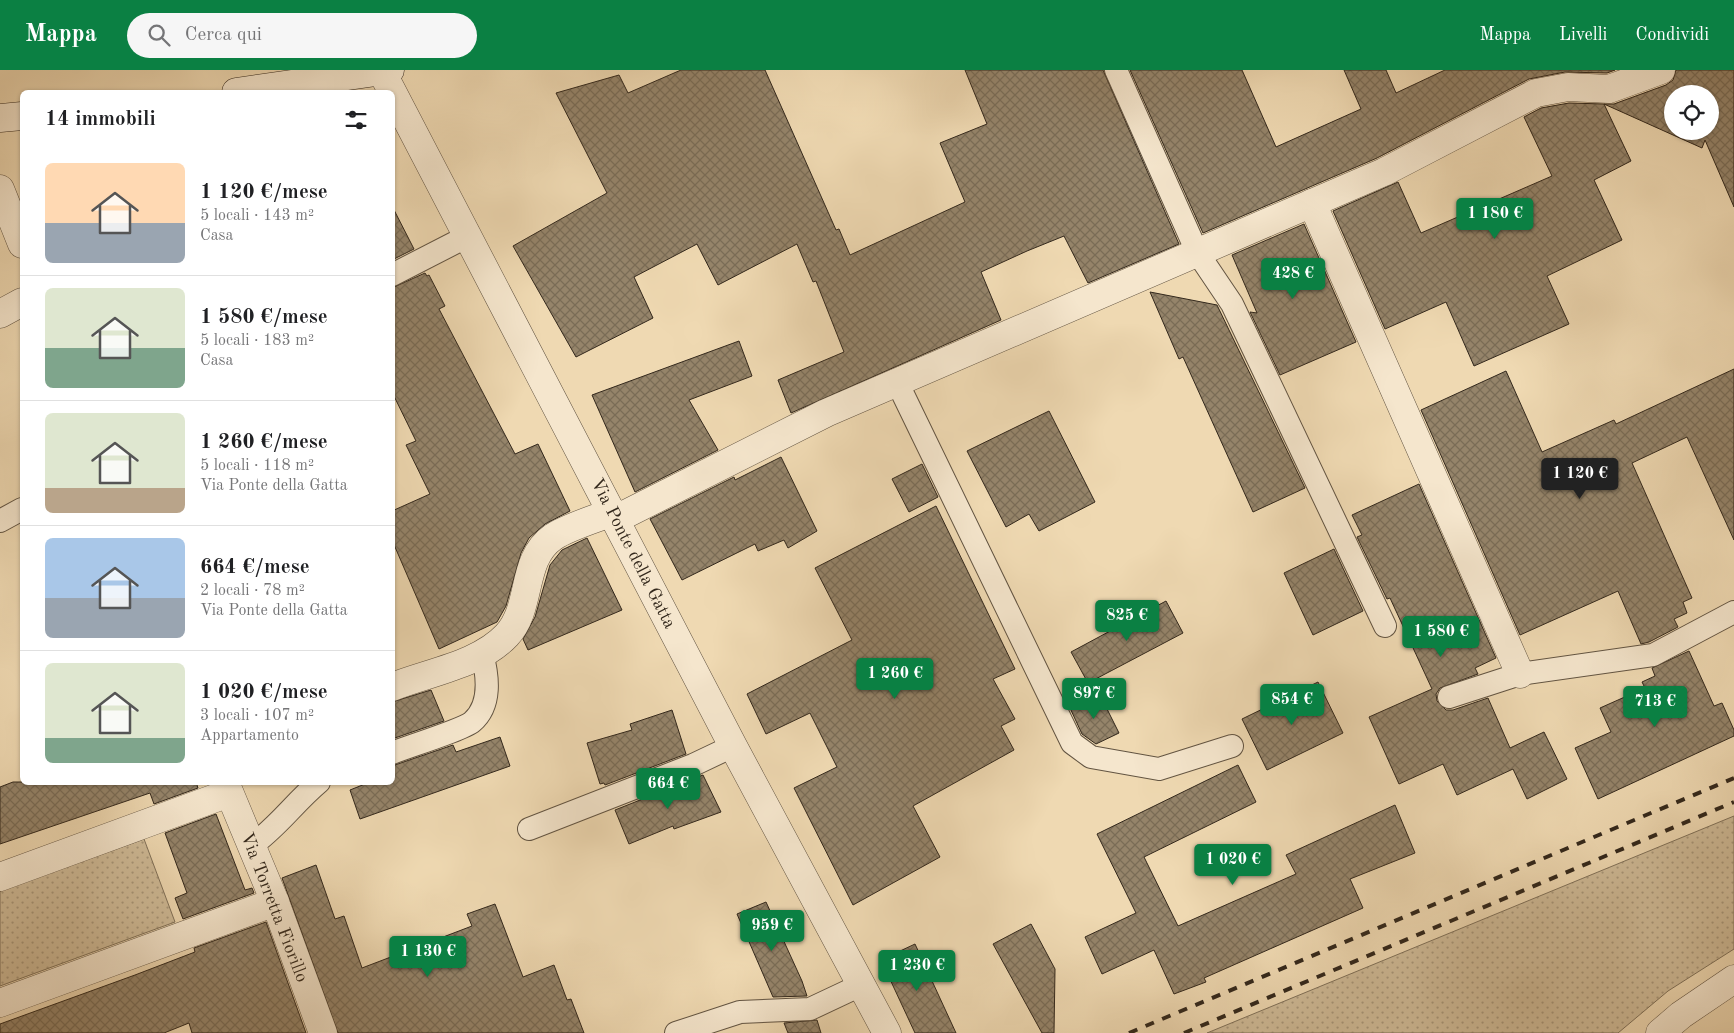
<!DOCTYPE html>
<html lang="it">
<meta charset="utf-8">
<style>
body{margin:0;font-family:"Old Standard TT",serif;background:#f6f6f6;color:#202124;height:100vh;display:flex;flex-direction:column;font-size:19px;white-space:nowrap}
*{box-sizing:border-box;margin:0}
p{font-size:16px;color:#757577}
.icon{flex:none;width:28px;height:28px;fill:none;stroke:currentColor;stroke-width:2;stroke-linecap:round;stroke-linejoin:round}
.map{position:relative;flex:1;overflow:hidden}
.sheet{position:absolute;left:20px;top:20px;width:375px;height:695px;display:flex;flex-direction:column;background:#fff;border-radius:8px;box-shadow:0 1px 4px #0004}
.sheet>*{flex:none}
.buttons{position:absolute;left:1664px;top:15px;display:grid;gap:10px}
.buttons a{display:grid;place-items:center;width:55px;height:55px;border-radius:50%;background:#fff;box-shadow:0 1px 4px #0004;font-size:25px}
.price{position:absolute;translate:-50% -42px;padding:0 11px;border-radius:5px;background:#0b8043;color:#fff;font-size:16px;line-height:32px;filter:drop-shadow(0 1px 2px #0008)}
.price::after{content:'';position:absolute;left:50%;top:30px;width:15px;height:11px;margin-left:-8px;background:inherit;clip-path:polygon(0 0,100% 0,50% 100%)}
.price.active{background:#222;color:#fff}
ul{padding:0;list-style:none}
li{display:flex;align-items:center;gap:15px;height:125px;padding:0 25px}
li+li{border-top:1px solid #e0e0e0}
li span{display:grid;place-items:center;flex:none;width:140px;height:100px;border-radius:8px;color:#555}
li>.icon{margin-inline-start:auto}
span .icon{width:60px;height:60px;fill:#fffc;stroke-width:1}
li b{font-size:21px}
h2{display:flex;justify-content:space-between;align-items:center;height:60px;padding:0 25px;font-size:21px}
header{display:flex;align-items:center;gap:30px;box-sizing:border-box;height:70px;padding:0 25px;background:#0b8043;color:#fff}
header strong{font-size:24px}
nav{display:flex;gap:28px;margin-inline-start:auto;font-size:18px}
.search{width:350px;height:45px;background:#f6f6f6;display:flex;align-items:center;gap:12px;box-sizing:border-box;padding:0 18px;border-radius:28px;color:#757577;font-size:19px}
.map>svg:first-child{display:block}
.grass{fill:url(#grass-dots);stroke:#81725a}
.building{fill:url(#building-cross-hatch);stroke:#33281c;fill-rule:evenodd}
.lines{fill:none;stroke-linecap:round;stroke-linejoin:round}
.lane-casing{stroke:#625442;stroke-width:24}
.street-casing{stroke:#625442;stroke-width:29}
.secondary-casing{stroke:#33281c;stroke-width:29}
.lane{stroke:#f5e6cd;stroke-width:22}
.street{stroke:#f5e6cd;stroke-width:28}
.secondary{stroke:#f5e6cd;stroke-width:28}
.rail{stroke:#33281c;stroke-width:4;stroke-dasharray:9 9;stroke-linecap:butt}
.labels{text-anchor:middle;stroke-width:4;stroke-linejoin:round;paint-order:stroke}
.street-label{font-size:18px;fill:#33281c;stroke:#f5e6cd}
</style>
<header>
<strong>Mappa</strong>
<div class="search"><svg class="icon" aria-label="search" viewBox="0 0 24 24"><circle cx="10" cy="10" r="6"/><path d="M15 15l6 6"/></svg>Cerca qui</div>
<nav><a>Mappa</a><a>Livelli</a><a>Condividi</a></nav>
</header>
<div class="map">
<svg width="1734" height="963" viewBox="0 0 1734 963">
<defs>
<pattern id="grass-dots" width="8" height="8" patternUnits="userSpaceOnUse" patternTransform="scale(1.25)"><rect width="8" height="8" fill="#cfbb98"/><path d="M2 2h.1M6 6h.1" fill="none" stroke="#a9987b" stroke-width="1.8" stroke-linecap="round"/></pattern>
<pattern id="building-cross-hatch" width="8" height="8" patternUnits="userSpaceOnUse" patternTransform="scale(1.25)"><rect width="8" height="8" fill="#95846a"/><path d="M0 0l8 8M0 8l8-8" fill="none" stroke="#7a6c56"/></pattern>
</defs>
<rect width="100%" height="100%" fill="#efd9b2"/>
<filter id="stains"><feTurbulence type="fractalNoise" baseFrequency=".004" numOctaves="4"/><feColorMatrix values="0 0 0 0 .2 0 0 0 0 .09 0 0 0 0 .02 0 0 0 .5 -.17"/></filter>
<radialGradient id="worn" r=".72"><stop offset=".6" stop-color="#630" stop-opacity="0"/><stop offset="1" stop-color="#630" stop-opacity=".3"/></radialGradient>
<g class="grass">
<path d="M1734,746V879L1668,921L1618,963H1207Z"/>
<path d="M144,769L175,852L0,916V821Z"/>
</g>
<g class="building">
<path d="M681,0H765L836,160L839,159L850,185L965,132L940,73L987,54L965,0H1103L1179,174L1088,213L1064,166L1027,181L981,202L1001,250L791,343L778,310L844,282L816,211L813,212L797,174L718,215L697,174L634,207L653,248L576,287L513,176L607,123L556,23L619,5L628,23Z"/>
<path d="M1130,0H1242L1276,77L1361,39L1344,0H1386L1396,23L1445,0H1615L1607,3L1565,2L1529,9L1377,88L1203,163Z"/>
<path d="M1676,0H1734V137L1705,70L1702,78L1604,34H1614L1666,15L1673,10ZM1672,24H1710V61H1672Z"/>
<path d="M1569,33L1604,34L1631,91L1594,110L1622,170L1547,206L1569,254L1474,296L1446,232L1385,259L1333,141L1398,112L1421,163L1552,106L1524,47L1541,38Z"/>
<path d="M392,136L414,179L392,190Z"/>
<path d="M1304,154L1356,272L1280,305L1250,242L1257,243L1232,185Z"/>
<path d="M425,203L427,206L429,205L445,236L439,239L515,384L538,374L570,441L545,454L529,468L521,483L506,536L497,552L439,579L392,470V441L430,424L406,375L416,371L392,322V218Z"/>
<path d="M1150,222L1217,235L1305,418L1253,442L1183,287L1179,289Z"/>
<path d="M739,271L752,306L689,330L718,380L635,422L592,325Z"/>
<path d="M1734,299V470L1687,367L1632,393L1692,528L1683,532L1687,543L1674,549L1678,557L1649,572L1641,574L1618,521L1520,565L1421,340L1506,301L1542,382L1614,350L1616,354Z"/>
<path d="M1049,341L1095,432L1039,461L1029,444L1006,457L967,381Z"/>
<path d="M781,387L817,461L788,478L784,470L758,481L755,474L682,510L650,449L734,407L735,410Z"/>
<path d="M922,394L938,427L909,442L892,409Z"/>
<path d="M1419,414L1496,588L1475,598L1478,604L1440,618L1436,624L1437,631L1446,640H1453L1488,628L1510,678L1544,662L1567,709L1527,729L1513,699L1457,725L1443,694L1399,714L1369,647L1432,619L1390,528L1387,529L1357,467L1362,465L1352,445Z"/>
<path d="M936,436L1015,599L993,609L1015,649L1001,656L1014,680L913,736L940,787L853,835L794,718L837,697L810,643L766,664L747,624L852,570L815,498Z"/>
<path d="M587,468L622,540L528,580L523,569L535,547L550,495L562,480Z"/>
<path d="M1334,479L1363,541L1313,565L1284,503Z"/>
<path d="M1166,531L1183,563L1088,613L1071,582Z"/>
<path d="M1689,581L1714,636L1722,633L1734,660V666L1598,729L1575,678L1611,662L1600,638L1645,618L1642,612L1655,606L1652,598Z"/>
<path d="M1318,612L1343,663L1267,700L1242,649Z"/>
<path d="M431,620L444,651L392,669V632Z"/>
<path d="M1099,623L1119,663L1096,674L1082,664L1070,638Z"/>
<path d="M672,640L686,684L605,715L604,713L600,714L587,673L632,660L630,654Z"/>
<path d="M500,667L510,696L360,749L350,720L370,712H392V696L453,675L456,682Z"/>
<path d="M1238,695L1256,732L1144,787L1178,856L1296,804L1286,785L1395,735L1415,783L1350,809L1363,838L1204,908L1206,912L1174,924L1154,880L1102,904L1085,867L1136,843L1097,764Z"/>
<path d="M703,705L721,742L674,759L673,756L629,774L615,740Z"/>
<path d="M13,712H196L198,718L154,734L150,723L0,774V717Z"/>
<path d="M216,744L245,820L252,818L254,823L183,849L175,828L187,823L165,763Z"/>
<path d="M316,795L335,849L344,846L362,898L472,856L467,844L495,834L523,907L554,895L567,930L571,929L584,963H338L282,808Z"/>
<path d="M766,832L802,911L807,926L773,927L737,844Z"/>
<path d="M266,852L306,963H192L189,953L164,963H0V954L135,905L195,882L194,878Z"/>
<path d="M1031,854L1055,899L1054,963H1042L993,874Z"/>
<path d="M915,874L956,963H915L881,890Z"/>
<path d="M817,950L821,963H788L784,953Z"/>
</g>
<g class="lines">
<defs>
<g id="lane">
<path d="M1116,0L1197,182L1232,234L1385,556"/>
<path d="M392,205L468,166"/>
<path d="M897,312L1072,673L1091,687L1159,699L1232,676"/>
<path d="M0,451L22,439"/>
<path d="M1449,627L1520,604L1653,585L1734,542"/>
<path d="M392,683C407,677 464,659 472,652C492,635 488,606 482,583"/>
<path d="M529,759L693,695L733,676"/>
<path d="M251,776C278,757 294,733 319,712"/>
<path d="M676,963L740,942L810,939L861,915"/>
</g>
<g id="street">
<path d="M382,2L733,676L887,963"/>
<path d="M0,119L22,174"/>
<path d="M1312,133L1520,604"/>
<path d="M0,244L22,232"/>
<path d="M616,449L826,343L1384,102L1536,23L1568,17L1609,19L1661,0"/>
<path d="M392,617C429,602 479,595 507,565C533,537 520,490 553,467C568,457 595,449 613,442"/>
<path d="M225,712L275,832L323,963"/>
<path d="M0,807L229,723"/>
<path d="M0,933L275,832"/>
<path d="M1660,963L1681,945L1734,909"/>
</g>
<g id="secondary">
<path d="M236,22L390,0"/>
<path d="M0,48L22,46"/>
</g>
</defs>
<use href="#lane" class="lane-casing"/>
<use href="#street" class="street-casing"/>
<use href="#secondary" class="secondary-casing"/>
<use href="#lane" class="lane"/>
<use href="#street" class="street"/>
<use href="#secondary" class="secondary"/>
<g class="rail">
<path d="M1129,963L1734,708"/>
<path d="M1184,963L1734,732"/>
</g>
</g>
<g class="labels">
<g class="street-label">
<text transform="translate(634 483) rotate(63)" y="6">Via Ponte della Gatta</text>
<text transform="translate(275 837) rotate(69)" y="6">Via Torretta Fiorillo</text>
</g>
</g>
<rect width="100%" height="100%" filter="url(#stains)"/>
<rect width="100%" height="100%" fill="url(#worn)"/>
</svg>
<div class="buttons">
<a><svg class="icon" aria-label="locate" viewBox="0 0 24 24"><circle cx="12" cy="12" r="6"/><path d="M12 2v4M12 18v4M2 12h4M18 12h4"/></svg></a>
</div>
<b class="price" style="left:1495px;top:170px">1 180 €</b>
<b class="price" style="left:1293px;top:230px">428 €</b>
<b class="price active" style="left:1580px;top:430px">1 120 €</b>
<b class="price" style="left:1127px;top:572px">825 €</b>
<b class="price" style="left:1441px;top:588px">1 580 €</b>
<b class="price" style="left:895px;top:630px">1 260 €</b>
<b class="price" style="left:1094px;top:650px">897 €</b>
<b class="price" style="left:1292px;top:656px">854 €</b>
<b class="price" style="left:1655px;top:658px">713 €</b>
<b class="price" style="left:668px;top:740px">664 €</b>
<b class="price" style="left:1233px;top:816px">1 020 €</b>
<b class="price" style="left:772px;top:882px">959 €</b>
<b class="price" style="left:428px;top:908px">1 130 €</b>
<b class="price" style="left:917px;top:922px">1 230 €</b>
<section class="sheet">
<h2>14 immobili<svg class="icon" aria-label="filters" viewBox="0 0 24 24"><path d="M4 7h16M4 17h16"/><circle cx="9" cy="7" r="2"/><circle cx="15" cy="17" r="2"/></svg></h2>
<ul>
<li><span style="background:linear-gradient(#ffd9b3 60%,#9aa5b1 0)"><svg class="icon" aria-label="home" viewBox="0 0 24 24"><path d="M3 11l9-7 9 7M6 9v11h12V9"/></svg></span><div><b>1 120 €/mese</b><p>5 locali · 143 m²</p><p>Casa</p></div></li>
<li><span style="background:linear-gradient(#dfe7d0 60%,#7fa58c 0)"><svg class="icon" aria-label="home" viewBox="0 0 24 24"><path d="M3 11l9-7 9 7M6 9v11h12V9"/></svg></span><div><b>1 580 €/mese</b><p>5 locali · 183 m²</p><p>Casa</p></div></li>
<li><span style="background:linear-gradient(#dfe7d0 75%,#b9a48a 0)"><svg class="icon" aria-label="home" viewBox="0 0 24 24"><path d="M3 11l9-7 9 7M6 9v11h12V9"/></svg></span><div><b>1 260 €/mese</b><p>5 locali · 118 m²</p><p>Via Ponte della Gatta</p></div></li>
<li><span style="background:linear-gradient(#a9c7e8 60%,#9aa5b1 0)"><svg class="icon" aria-label="home" viewBox="0 0 24 24"><path d="M3 11l9-7 9 7M6 9v11h12V9"/></svg></span><div><b>664 €/mese</b><p>2 locali · 78 m²</p><p>Via Ponte della Gatta</p></div></li>
<li><span style="background:linear-gradient(#dfe7d0 75%,#7fa58c 0)"><svg class="icon" aria-label="home" viewBox="0 0 24 24"><path d="M3 11l9-7 9 7M6 9v11h12V9"/></svg></span><div><b>1 020 €/mese</b><p>3 locali · 107 m²</p><p>Appartamento</p></div></li>
</ul>
</section>
</div>
